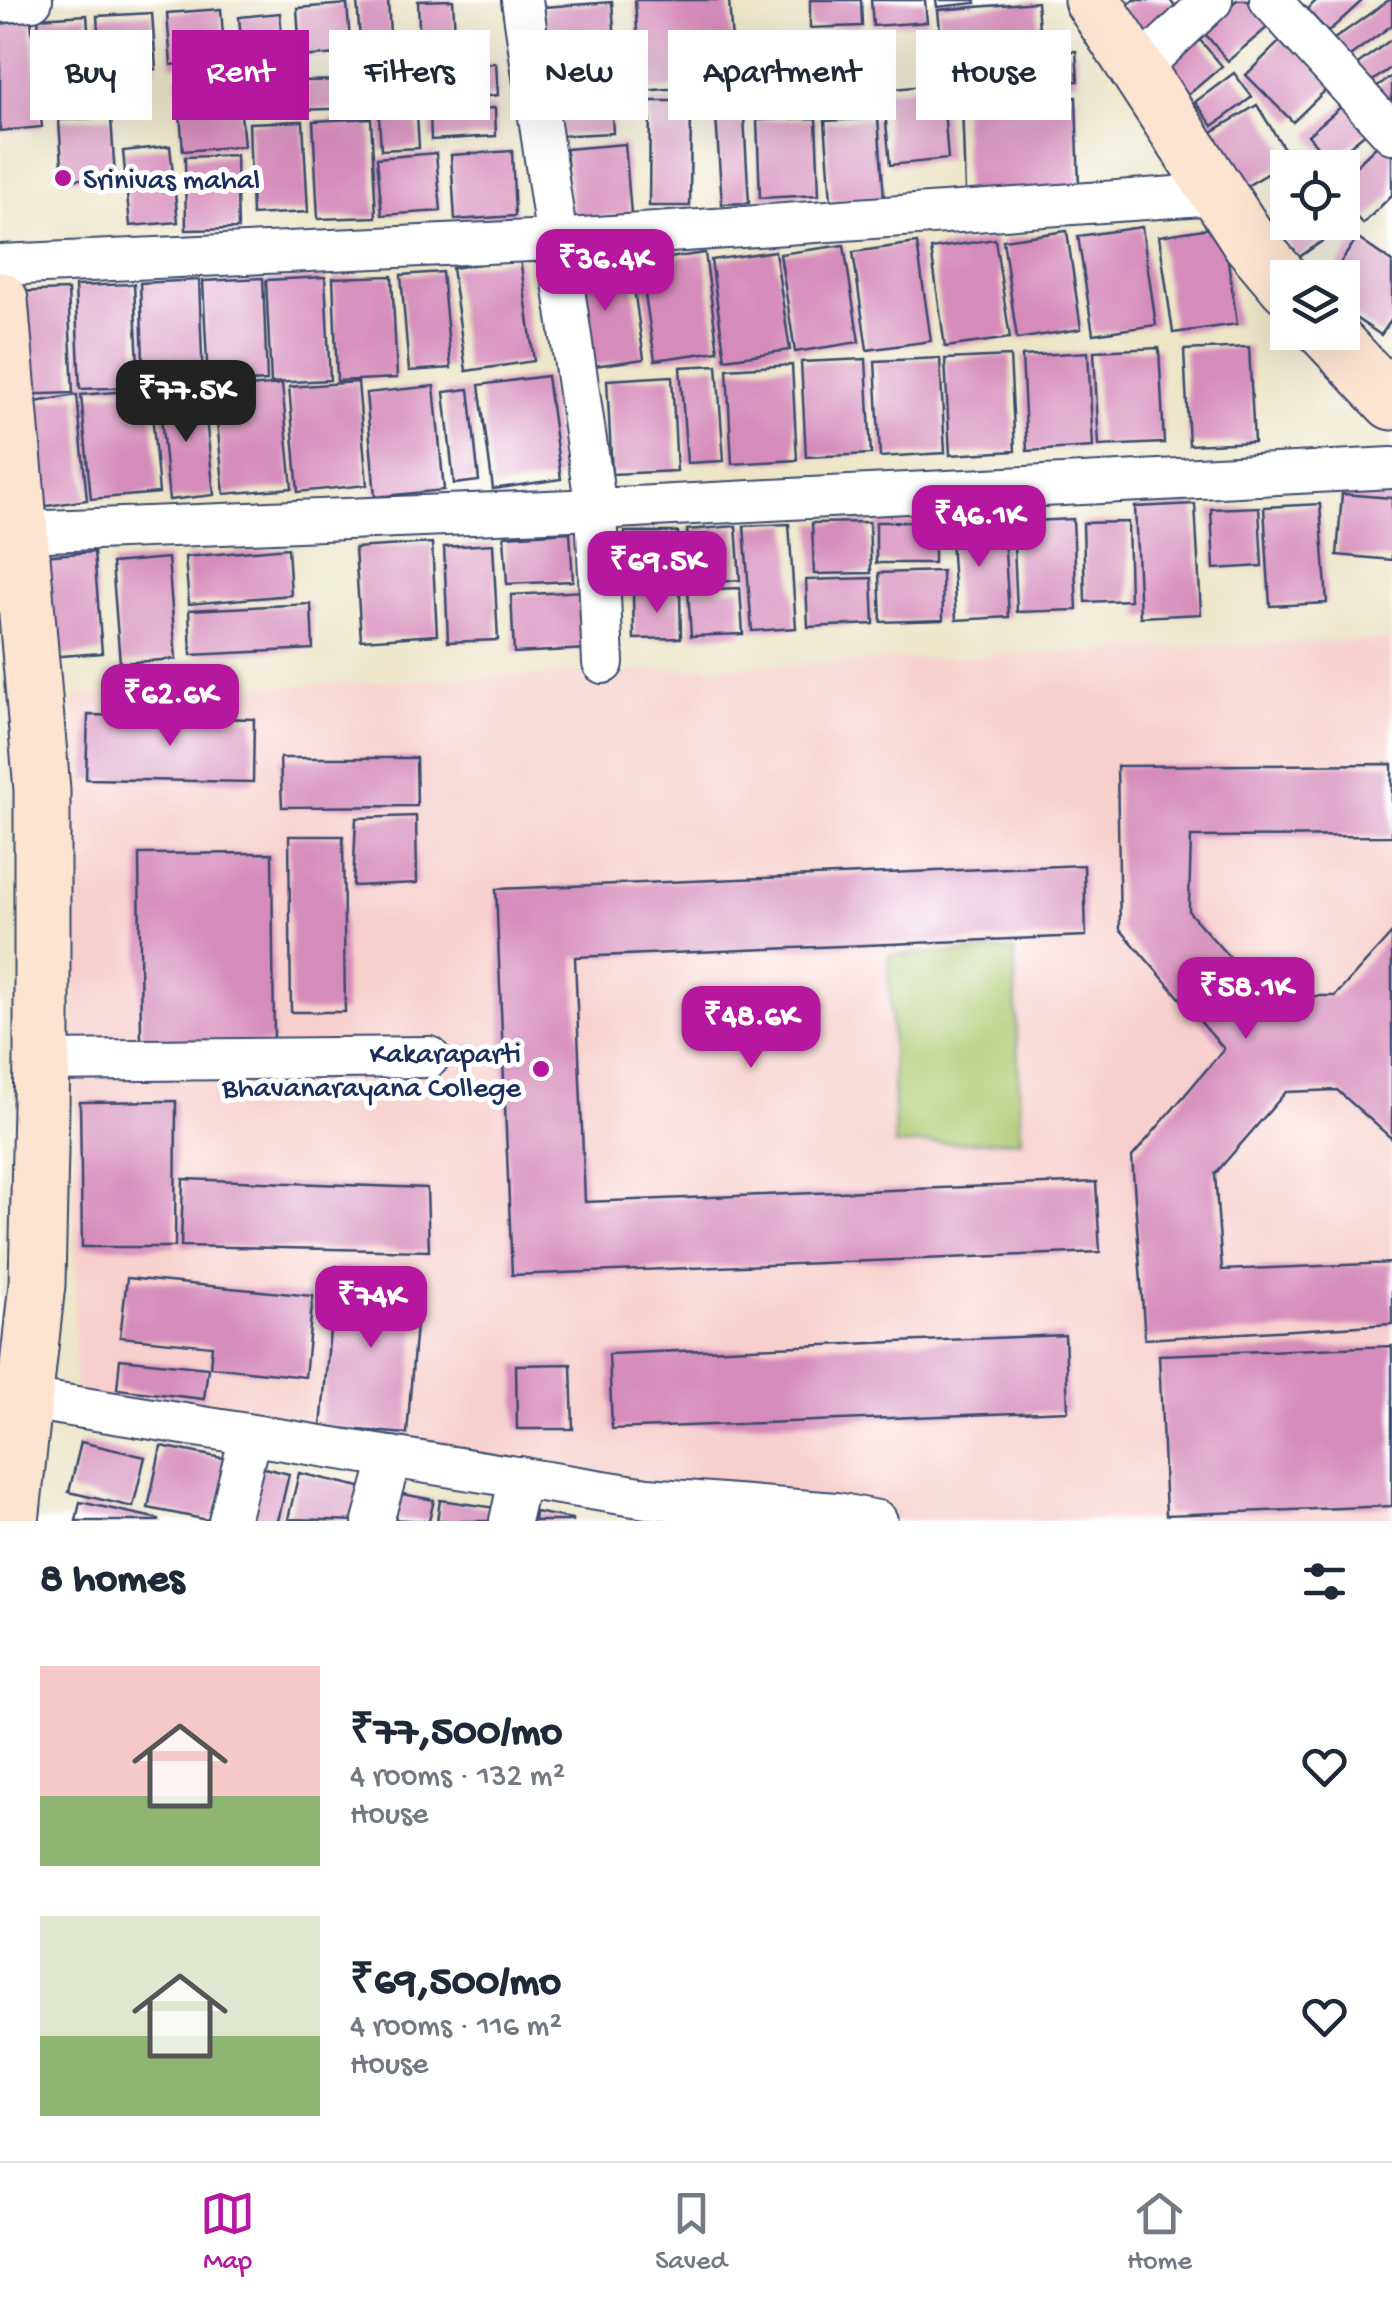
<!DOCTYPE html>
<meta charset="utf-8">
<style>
body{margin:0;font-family:"Gochi Hand",sans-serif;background:#f6f6f7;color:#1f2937;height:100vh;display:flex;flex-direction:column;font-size:38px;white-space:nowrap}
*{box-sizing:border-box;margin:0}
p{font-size:32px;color:#747a83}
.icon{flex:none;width:55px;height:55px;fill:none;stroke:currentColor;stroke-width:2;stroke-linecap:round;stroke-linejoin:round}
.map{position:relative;height:1521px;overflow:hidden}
.side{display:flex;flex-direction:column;background:#fff;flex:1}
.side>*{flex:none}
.guide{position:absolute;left:30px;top:30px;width:1332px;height:90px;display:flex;gap:20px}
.buttons{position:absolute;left:1270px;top:150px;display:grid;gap:20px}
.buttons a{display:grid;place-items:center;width:90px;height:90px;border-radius:0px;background:#fff;box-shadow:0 10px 40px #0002;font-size:50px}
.price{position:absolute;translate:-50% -85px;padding:0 22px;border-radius:20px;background:#b5179e;color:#fff;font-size:32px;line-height:65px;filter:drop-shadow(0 2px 5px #0008)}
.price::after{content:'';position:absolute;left:50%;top:60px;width:30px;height:22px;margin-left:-15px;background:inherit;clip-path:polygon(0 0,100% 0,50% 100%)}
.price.selected{background:#222;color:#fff}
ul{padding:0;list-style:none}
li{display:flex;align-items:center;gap:30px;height:250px;padding:0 40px}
li span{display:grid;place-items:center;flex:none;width:280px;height:200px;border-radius:0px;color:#555}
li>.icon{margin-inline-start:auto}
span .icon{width:120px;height:120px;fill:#fffc;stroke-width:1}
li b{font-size:42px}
h2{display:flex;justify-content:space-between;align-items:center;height:120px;padding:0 40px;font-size:42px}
.tag{padding:0 35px;border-radius:0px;background:#fff;box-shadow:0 10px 40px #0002;font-size:35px;line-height:90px}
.tag.selected{background:#b5179e;color:#fff}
.tabs{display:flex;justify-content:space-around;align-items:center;height:140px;border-top:2px solid #e0e1e3;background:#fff;font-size:28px;color:#747a83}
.tabs a{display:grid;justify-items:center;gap:5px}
.tabs .selected{color:#b5179e}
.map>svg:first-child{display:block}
.built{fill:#f7d0cd}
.green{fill:#acc76d;stroke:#647b66;stroke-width:2.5}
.building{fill:#d58cba}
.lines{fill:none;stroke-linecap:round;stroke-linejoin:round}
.street-casing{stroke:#3a4a6e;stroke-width:44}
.secondary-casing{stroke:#3a4a6e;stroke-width:59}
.street{stroke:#fff;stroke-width:40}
.secondary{stroke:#fde4d0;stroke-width:55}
.poi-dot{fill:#b5179e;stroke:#fff;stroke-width:4}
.labels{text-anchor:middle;stroke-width:10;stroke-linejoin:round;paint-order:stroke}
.poi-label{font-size:30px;fill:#1b2f5e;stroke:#fff;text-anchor:start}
</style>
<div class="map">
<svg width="1392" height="1521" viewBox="0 0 1392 1521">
<rect width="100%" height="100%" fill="#fff"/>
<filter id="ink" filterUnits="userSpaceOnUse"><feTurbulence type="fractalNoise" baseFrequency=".01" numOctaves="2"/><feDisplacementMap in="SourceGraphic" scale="20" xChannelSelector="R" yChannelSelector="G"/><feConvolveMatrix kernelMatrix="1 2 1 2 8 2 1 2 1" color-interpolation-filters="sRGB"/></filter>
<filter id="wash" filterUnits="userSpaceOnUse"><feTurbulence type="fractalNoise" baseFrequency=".0048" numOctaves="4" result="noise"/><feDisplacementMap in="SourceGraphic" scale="40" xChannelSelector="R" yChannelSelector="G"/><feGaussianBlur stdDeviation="2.25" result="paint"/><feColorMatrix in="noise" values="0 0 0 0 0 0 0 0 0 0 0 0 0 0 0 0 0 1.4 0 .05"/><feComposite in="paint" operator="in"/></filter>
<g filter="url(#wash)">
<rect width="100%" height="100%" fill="#ece5c7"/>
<path class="built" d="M1392,639V1521H900L661,1490L75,1399L74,695Z"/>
<path class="green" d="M1014,950L1021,1140L895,1145L889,955Z"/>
<g id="blocks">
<g class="building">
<path d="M388,0L391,50L361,52L357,2Z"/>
<path d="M453,0L456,50L420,52L418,1Z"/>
<path d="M635,0H729L735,84L641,91Z"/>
<path d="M810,0H861L862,26L810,28Z"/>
<path d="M871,0H925L927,22L873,26Z"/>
<path d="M936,0H975L976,3L937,7Z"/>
<path d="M1134,0H1170L1183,18L1143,46L1119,11Z"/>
<path d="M1237,0H1247L1269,26L1228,61L1201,29Z"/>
<path d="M1317,0H1363L1328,32L1307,9Z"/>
<path d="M1389,0H1392V25L1347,58L1334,39Z"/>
<path d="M612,2L616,56L548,62L544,7Z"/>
<path d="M1037,2L1040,43L942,52L938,10Z"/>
<path d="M347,4L351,53L300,57L297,8Z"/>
<path d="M221,9L225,60L171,65L167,13Z"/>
<path d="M152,13L156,69L101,73L97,16Z"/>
<path d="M280,13L287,103L247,106L239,17Z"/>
<path d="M87,15L93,96L44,100L38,18Z"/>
<path d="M31,20L42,127L0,131V24Z"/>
<path d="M1194,33L1222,66L1188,95L1160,63Z"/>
<path d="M1286,35L1333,83L1293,122L1246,75Z"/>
<path d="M862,38L864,83L818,85L816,41Z"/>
<path d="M1392,39V67L1361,89L1348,71Z"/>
<path d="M1076,51L1078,81L946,86L945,55Z"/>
<path d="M419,60L420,105H371V61Z"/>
<path d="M496,63L498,95L436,101L434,68Z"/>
<path d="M609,64L613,133L550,136L546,67Z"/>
<path d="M237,71L244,146L183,151L177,76Z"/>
<path d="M1234,73L1252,97L1213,126L1195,102Z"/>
<path d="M1392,76V103L1383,110L1370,91Z"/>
<path d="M359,80L360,108L298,110V81Z"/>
<path d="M942,84L948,159L890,165L883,90Z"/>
<path d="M1076,97L1079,188L965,192L962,102Z"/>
<path d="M1350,99L1373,127L1330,162L1308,135Z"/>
<path d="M743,100L749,203L722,204L715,102Z"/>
<path d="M650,101H691L690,206H649Z"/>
<path d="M1257,105L1291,160L1245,187L1212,132Z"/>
<path d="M495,108L496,136L431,140L430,111Z"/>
<path d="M417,114L419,148L381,150L379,116Z"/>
<path d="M111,117L115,177L63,180L59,120Z"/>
<path d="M371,118L376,217L318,219L313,121Z"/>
<path d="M816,118L819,195L760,198L757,120Z"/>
<path d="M878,118L884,198L831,201L825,121Z"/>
<path d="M303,121L308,212L252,215L249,123Z"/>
<path d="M1381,142L1392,153V195L1363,224L1342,203V179Z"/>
<path d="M625,144L631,214L572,219L566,149Z"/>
<path d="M170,146L178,222L130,226L123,151Z"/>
<path d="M512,151L515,216L455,220L451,155Z"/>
<path d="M436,153L441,211L382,215L377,158Z"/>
<path d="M236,155L238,229L186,230L185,157Z"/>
<path d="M1288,206V222H1341L1344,226L1298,258L1270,218Z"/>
<path d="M1223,226L1237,324L1173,333L1159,236Z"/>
<path d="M1142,227L1156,325L1093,334L1078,236Z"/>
<path d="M1067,231L1081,329L1017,339L1003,240Z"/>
<path d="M1357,238L1392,262V319L1381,335L1342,309V278H1330Z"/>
<path d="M995,239L1010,338L945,347L931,249Z"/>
<path d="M917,243L931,341L867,350L853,252Z"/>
<path d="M844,245L859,342L795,352L780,254Z"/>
<path d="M775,251L790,350L725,359L711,260Z"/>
<path d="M705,253L718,351L655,360L640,262Z"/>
<path d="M520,258L534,361L466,371L452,268Z"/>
<path d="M630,260L644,359L580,368L566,269Z"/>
<path d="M442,272L451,368L409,371L401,275Z"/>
<path d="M392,276L397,378L337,381L333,278Z"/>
<path d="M325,277L330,380L271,383L266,280Z"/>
<path d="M263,278L267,381L208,384L203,281Z"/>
<path d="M199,280L203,383L144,385L140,283Z"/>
<path d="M134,284L139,387L80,389L75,286Z"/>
<path d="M68,290L73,393L14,395L9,292Z"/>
<path d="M1249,347L1254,442L1189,445L1184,350Z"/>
<path d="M1159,348L1164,443L1099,446L1094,351Z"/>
<path d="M1088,352L1093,447L1027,451L1022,356Z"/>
<path d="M1010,356L1015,451L950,455L945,359Z"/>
<path d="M940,358L945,453L880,457L875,361Z"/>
<path d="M866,359L871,454L806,457L801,362Z"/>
<path d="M717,365L724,461L687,463L680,367Z"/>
<path d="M792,365L797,460L732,464L727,369Z"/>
<path d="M547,376L561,479L493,489L479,385Z"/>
<path d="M672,376L677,471L612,474L607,380Z"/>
<path d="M358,382L367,485L298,492L289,387Z"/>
<path d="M282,384L292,488L224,494L214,390Z"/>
<path d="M434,386L444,490L375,497L366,393Z"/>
<path d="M150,389L159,493L91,499L81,395Z"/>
<path d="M469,389L479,481L454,484L444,392Z"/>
<path d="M203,390L214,495L169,500L159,395Z"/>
<path d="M77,395L87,500L27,509L11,406Z"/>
<path d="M1342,494L1392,498V560L1337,555Z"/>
<path d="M1195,504L1201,614L1140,617L1135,507Z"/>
<path d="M1320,504L1327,603L1270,606L1264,507Z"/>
<path d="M1259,507L1262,566L1214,569L1211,509Z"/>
<path d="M1003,519L1009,617L956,620L950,522Z"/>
<path d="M1073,519L1077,610L1017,612L1013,522Z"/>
<path d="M869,522L871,573L814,574L812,523Z"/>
<rect x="876" y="522" width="58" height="41"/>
<path d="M1128,522L1130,600L1085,602L1083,523Z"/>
<path d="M789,524L796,628L752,631L744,526Z"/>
<path d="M736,526L740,580L691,584L687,530Z"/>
<path d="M570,532L573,581L507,584L504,536Z"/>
<path d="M625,532H678L679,580L626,581Z"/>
<path d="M432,543L437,635L361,640L355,548Z"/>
<path d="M493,544L498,640L448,642L444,547Z"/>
<path d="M288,548L291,595L189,604L185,557Z"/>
<path d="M94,552L102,653L48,657L40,556Z"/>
<path d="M168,558L176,659L120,663L112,563Z"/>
<path d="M942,571L943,620L881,622L879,573Z"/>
<path d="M872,578L874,624L808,627L806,580Z"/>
<path d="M740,588L743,634L691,636L688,590Z"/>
<path d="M585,591L588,649L514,653L511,595Z"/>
<path d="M680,593L681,638L634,639L633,594Z"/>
<path d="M311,604L313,649L191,655L189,610Z"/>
<path d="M88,715L254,719L253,782L86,779Z"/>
<path d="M280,758H416L417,806L282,807Z"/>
<path d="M1392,764V836L1191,837L1189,905V912L1264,996H1335L1392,933V1139L1337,1090L1286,1092L1215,1174L1222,1270L1392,1263V1324L1145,1339L1132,1157L1224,1049L1120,929L1117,766Z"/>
<path d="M416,816L417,883L353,886L356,818Z"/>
<path d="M289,836H343L345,1012H291Z"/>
<path d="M272,853L274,1043L141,1044L139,854Z"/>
<path d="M1084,865L1086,936L575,957L585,1202L1096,1182L1100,1252L512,1275L496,889Z"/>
<path d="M176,1101L175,1247H82L80,1102Z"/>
<path d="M183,1179L427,1188L429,1251L181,1246Z"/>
<path d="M336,1266L420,1274L407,1434L321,1427Z"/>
<path d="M127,1278L313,1296L305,1377L210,1367L212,1346L120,1337Z"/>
<path d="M1065,1335L1068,1411L612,1429L609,1354Z"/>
<path d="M1392,1346V1506L1166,1515L1159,1355Z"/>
<path d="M120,1359L208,1368L204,1399L117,1389Z"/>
<path d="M571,1364L573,1429H517L516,1365Z"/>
<path d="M81,1442L145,1457L133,1507L69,1492Z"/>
<path d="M161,1446L232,1460L213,1521L148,1508Z"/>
<path d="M252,1465L289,1474L278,1521H239Z"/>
<path d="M299,1473L369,1489L361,1521L288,1519Z"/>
<path d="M392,1492L434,1500L429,1521L388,1519Z"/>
<path d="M440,1500L496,1508L494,1521H437Z"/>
<path d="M80,1502L159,1519V1521H76Z"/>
<path d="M535,1512L572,1519V1521H534Z"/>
</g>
</g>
</g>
<g filter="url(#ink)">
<use href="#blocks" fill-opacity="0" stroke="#3a4a6e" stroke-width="2.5"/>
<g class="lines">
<defs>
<g id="street">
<path d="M522,0L596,509L603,663"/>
<path d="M1270,0L1392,133"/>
<path d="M0,2L32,0"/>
<path d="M1138,70L1212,0"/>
<path d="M0,265L554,240L1218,194"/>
<path d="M21,532L596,509L1392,468"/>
<path d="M42,1061L429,1057"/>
<path d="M27,1399L647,1498L836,1513L877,1521"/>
<path d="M229,1521L250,1436"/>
<path d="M373,1521L391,1457"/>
<path d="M510,1521L520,1477"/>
</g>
<g id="secondary">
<path d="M1092,0L1250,242L1288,287"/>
<path d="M0,300L42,790V1061L37,1284L11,1521"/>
<path d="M1326,332L1392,402"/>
</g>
</defs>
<use href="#street" class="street-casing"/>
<use href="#secondary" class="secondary-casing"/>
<use href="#street" class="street"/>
<use href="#secondary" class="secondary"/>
</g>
</g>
<g class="poi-dot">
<circle cx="63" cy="178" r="10"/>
<circle cx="541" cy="1069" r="10"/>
</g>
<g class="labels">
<g class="poi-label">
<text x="83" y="188">Srinivas mahal</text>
<text x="521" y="1062" text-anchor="end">Kakaraparti<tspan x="521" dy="34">Bhavanarayana College</tspan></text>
</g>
</g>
</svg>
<div class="buttons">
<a><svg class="icon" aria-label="locate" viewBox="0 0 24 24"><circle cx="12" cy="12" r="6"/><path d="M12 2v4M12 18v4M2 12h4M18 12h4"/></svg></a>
<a><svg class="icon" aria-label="layers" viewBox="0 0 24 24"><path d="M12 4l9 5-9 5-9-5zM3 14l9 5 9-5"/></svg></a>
</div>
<b class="price" style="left:605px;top:314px">₹36.4K</b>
<b class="price selected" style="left:186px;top:445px">₹77.5K</b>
<b class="price" style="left:979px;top:570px">₹46.1K</b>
<b class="price" style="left:657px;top:616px">₹69.5K</b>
<b class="price" style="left:170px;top:749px">₹62.6K</b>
<b class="price" style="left:1246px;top:1042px">₹58.1K</b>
<b class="price" style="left:751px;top:1071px">₹48.6K</b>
<b class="price" style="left:371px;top:1351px">₹74K</b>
<div class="guide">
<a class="tag">Buy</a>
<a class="tag selected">Rent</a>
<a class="tag">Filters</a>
<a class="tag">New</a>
<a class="tag">Apartment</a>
<a class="tag">House</a>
</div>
</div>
<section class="side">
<h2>8 homes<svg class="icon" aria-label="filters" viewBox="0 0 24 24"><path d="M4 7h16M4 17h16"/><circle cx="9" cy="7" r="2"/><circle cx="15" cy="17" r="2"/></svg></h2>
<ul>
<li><span style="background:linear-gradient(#f6c9c9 65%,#8fb573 0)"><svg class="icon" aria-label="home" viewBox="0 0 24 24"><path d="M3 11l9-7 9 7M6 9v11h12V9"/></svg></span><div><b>₹77,500/mo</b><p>4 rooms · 132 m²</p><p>House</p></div><svg class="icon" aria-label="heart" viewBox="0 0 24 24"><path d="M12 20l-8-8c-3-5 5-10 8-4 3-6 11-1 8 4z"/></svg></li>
<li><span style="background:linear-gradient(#dfe7d0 60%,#8fb573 0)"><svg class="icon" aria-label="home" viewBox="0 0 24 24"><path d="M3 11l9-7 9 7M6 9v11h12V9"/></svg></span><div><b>₹69,500/mo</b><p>4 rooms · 116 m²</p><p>House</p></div><svg class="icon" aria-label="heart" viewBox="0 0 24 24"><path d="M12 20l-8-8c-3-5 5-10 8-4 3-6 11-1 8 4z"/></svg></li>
</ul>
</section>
<nav class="tabs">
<a class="selected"><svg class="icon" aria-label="map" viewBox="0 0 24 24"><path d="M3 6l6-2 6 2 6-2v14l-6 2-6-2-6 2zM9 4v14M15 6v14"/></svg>Map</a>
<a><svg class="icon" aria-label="saved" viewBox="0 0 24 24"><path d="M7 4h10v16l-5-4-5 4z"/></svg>Saved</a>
<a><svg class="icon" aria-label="home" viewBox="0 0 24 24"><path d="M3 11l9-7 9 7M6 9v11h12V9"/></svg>Home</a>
</nav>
